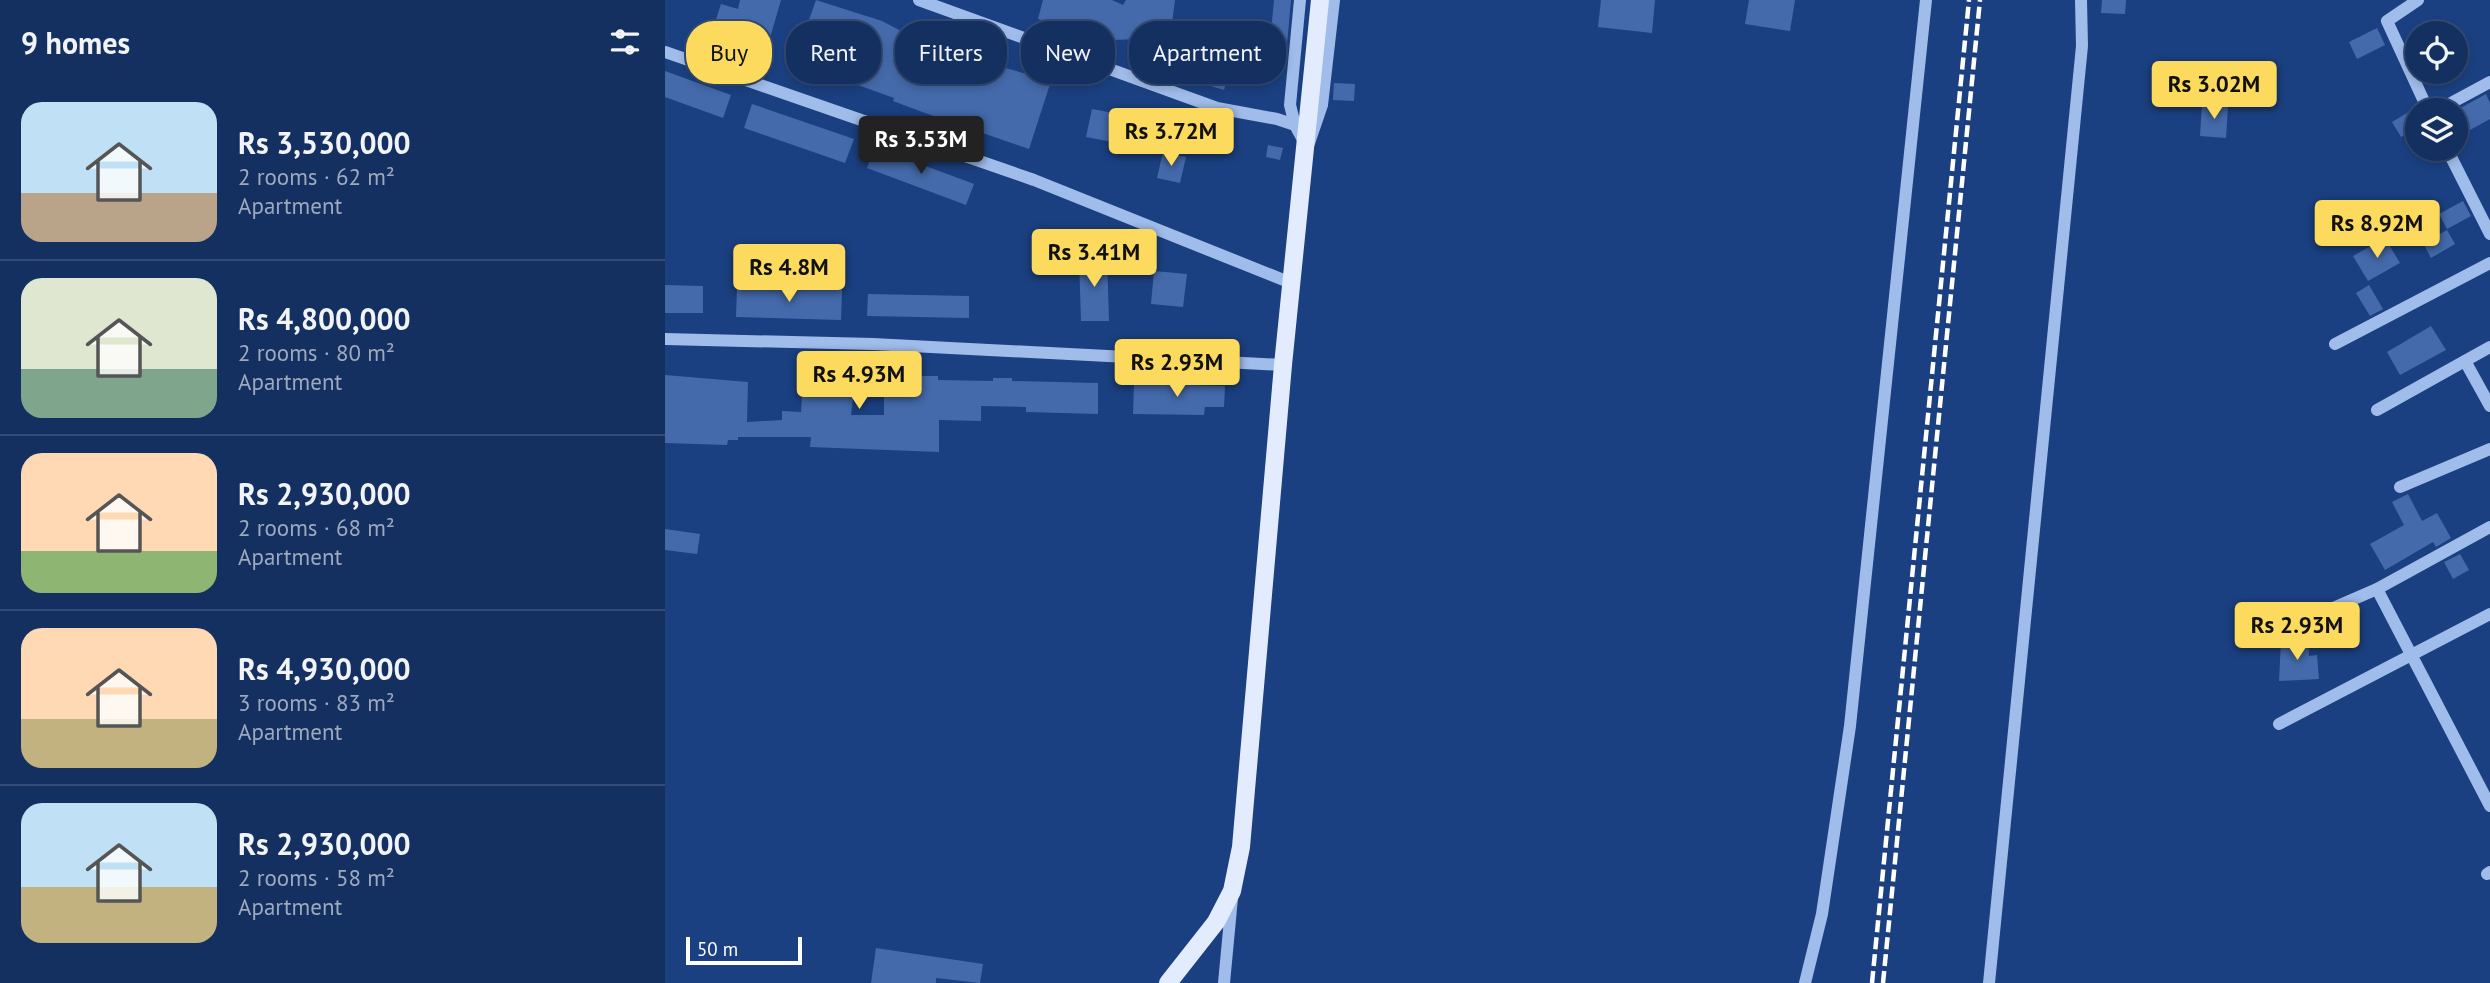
<!DOCTYPE html>
<meta charset="utf-8">
<style>
body{margin:0;font-family:"PT Sans",sans-serif;background:#213c6a;color:#f1f3f6;height:100vh;display:flex;flex-direction:column;font-size:26px;white-space:nowrap}
*{box-sizing:border-box;margin:0}
p{font-size:23px;color:#9da9bd}
.icon{flex:none;width:38px;height:38px;fill:none;stroke:currentColor;stroke-width:2;stroke-linecap:round;stroke-linejoin:round}
.map{position:relative;flex:1;overflow:hidden}
.panel{display:flex;flex-direction:column;background:#143061;width:665px}
.panel>*{flex:none}
.hud{position:absolute;left:21px;top:21px;width:665px;height:63px;display:flex;gap:14px}
.buttons{position:absolute;left:1740px;top:21px;display:grid;gap:14px}
.buttons a{display:grid;place-items:center;width:63px;height:63px;border-radius:50%;background:#143061;box-shadow:0 4px 10px #0003,0 0 0 2px #334b76;font-size:35px}
.scale{position:absolute;left:21px;bottom:18px;width:116px;box-sizing:border-box;padding-left:7px;border:4px solid #fff;border-top:0;font-size:19px;line-height:24px;white-space:nowrap;color:#fff;-webkit-text-stroke:5px #1b4081;paint-order:stroke}
.price{position:absolute;translate:-50% -60px;padding:0 16px;border-radius:7px;background:#fbda5d;color:#111;font-size:23px;line-height:46px;filter:drop-shadow(0 2px 4px #0008)}
.price::after{content:'';position:absolute;left:50%;top:42px;width:21px;height:16px;margin-left:-10px;background:inherit;clip-path:polygon(0 0,100% 0,50% 100%)}
.price.active{background:#222;color:#fff}
ul{padding:0;list-style:none}
li{display:flex;align-items:center;gap:21px;height:175px;padding:0 21px}
li+li{border-top:2px solid #334b76}
li span{display:grid;place-items:center;flex:none;width:196px;height:140px;border-radius:21px;color:#555}
li>.icon{margin-inline-start:auto}
span .icon{width:84px;height:84px;fill:#fffc;stroke-width:1}
li b{font-size:30px}
h2{display:flex;justify-content:space-between;align-items:center;height:84px;padding:0 21px;font-size:30px}
.tag{padding:0 24px;border-radius:28px;background:#143061;box-shadow:0 4px 10px #0003,0 0 0 2px #334b76;font-size:24px;line-height:63px}
.tag.active{background:#fbda5d;color:#111}
main{display:flex;flex:1;min-height:0}
.map>svg:first-child{display:block}
.building{fill:#446aab}
.lines{fill:none;stroke-linecap:round;stroke-linejoin:round}
.minor{stroke:#a0bcea;stroke-width:12}
.major{stroke:#e3ecfe;stroke-width:18}
.rail{stroke:#fff;stroke-width:4.5;stroke-dasharray:12 5;stroke-linecap:butt}
</style>
<main>
<section class="panel">
<h2>9 homes<svg class="icon" aria-label="filters" viewBox="0 0 24 24"><path d="M4 7h16M4 17h16"/><circle cx="9" cy="7" r="2"/><circle cx="15" cy="17" r="2"/></svg></h2>
<ul>
<li><span style="background:linear-gradient(#bfe0f5 65%,#b9a48a 0)"><svg class="icon" aria-label="home" viewBox="0 0 24 24"><path d="M3 11l9-7 9 7M6 9v11h12V9"/></svg></span><div><b>Rs 3,530,000</b><p>2 rooms · 62 m²</p><p>Apartment</p></div></li>
<li><span style="background:linear-gradient(#dfe7d0 65%,#7fa58c 0)"><svg class="icon" aria-label="home" viewBox="0 0 24 24"><path d="M3 11l9-7 9 7M6 9v11h12V9"/></svg></span><div><b>Rs 4,800,000</b><p>2 rooms · 80 m²</p><p>Apartment</p></div></li>
<li><span style="background:linear-gradient(#ffd9b3 70%,#8fb573 0)"><svg class="icon" aria-label="home" viewBox="0 0 24 24"><path d="M3 11l9-7 9 7M6 9v11h12V9"/></svg></span><div><b>Rs 2,930,000</b><p>2 rooms · 68 m²</p><p>Apartment</p></div></li>
<li><span style="background:linear-gradient(#ffd9b3 65%,#c2b280 0)"><svg class="icon" aria-label="home" viewBox="0 0 24 24"><path d="M3 11l9-7 9 7M6 9v11h12V9"/></svg></span><div><b>Rs 4,930,000</b><p>3 rooms · 83 m²</p><p>Apartment</p></div></li>
<li><span style="background:linear-gradient(#bfe0f5 60%,#c2b280 0)"><svg class="icon" aria-label="home" viewBox="0 0 24 24"><path d="M3 11l9-7 9 7M6 9v11h12V9"/></svg></span><div><b>Rs 2,930,000</b><p>2 rooms · 58 m²</p><p>Apartment</p></div></li>
</ul>
</section>
<div class="map">
<svg width="1825" height="983" viewBox="0 0 1825 983">
<rect width="100%" height="100%" fill="#1b4081"/>
<g class="building">
<path d="M75,0H116L105,38L89,32L83,48L45,38L56,4L73,9Z"/>
<path d="M151,0L217,21L238,32L330,65L386,81L364,149L260,113L228,101L229,98L129,62Z"/>
<path d="M378,0H447L458,5L461,0H510L505,38L547,30L574,38L559,90L536,83L538,76L525,72L526,67L485,52L491,38L449,40L373,19Z"/>
<path d="M609,0H626L620,66L603,64Z"/>
<path d="M936,0H990L987,33L933,27Z"/>
<path d="M1084,0H1130L1125,31L1080,24Z"/>
<path d="M1437,0H1461L1460,14L1436,13Z"/>
<path d="M1712,28L1720,45L1692,59L1684,42Z"/>
<path d="M0,71L66,95L58,118L0,97Z"/>
<path d="M669,83L690,84L689,101L668,100Z"/>
<path d="M1821,94L1825,103V119L1794,136L1790,129V111Z"/>
<path d="M87,104L189,139L180,163L79,128Z"/>
<path d="M1537,105L1563,106L1561,138L1535,136Z"/>
<path d="M1752,107V128L1736,137L1727,122Z"/>
<path d="M427,109L469,117L463,145L421,137Z"/>
<path d="M603,145L618,148L615,160L601,157Z"/>
<path d="M210,147L309,184L301,205L202,168Z"/>
<path d="M498,152L521,157L515,183L492,178Z"/>
<path d="M1798,201L1806,216L1782,229L1774,214Z"/>
<path d="M1782,230L1790,244L1766,258L1758,243Z"/>
<path d="M1720,238L1735,263L1703,281L1688,256Z"/>
<path d="M442,257L444,321H416L414,258Z"/>
<path d="M489,271L522,274L518,307L486,304Z"/>
<path d="M0,285L38,286V313H0Z"/>
<path d="M1704,285L1718,309L1705,316L1691,293Z"/>
<path d="M72,287L177,290L176,320L71,317Z"/>
<path d="M203,294L304,296V318L202,316Z"/>
<path d="M1766,326L1781,350L1735,375L1722,352Z"/>
<path d="M0,375L83,382L82,422L117,420V411L136,412L138,381H152V379L190,382L186,415H219V381H255V376H273V380L328,381V378H347V381L433,383V414L361,412V407L316,406V421L274,420V452L145,447L146,437H73V440H63L62,445L0,443Z"/>
<path d="M469,384L560,386L559,407H540L539,415L468,414Z"/>
<path d="M1743,494L1757,521L1772,513L1786,538L1771,547L1768,542L1720,570L1705,544L1739,525L1727,502Z"/>
<path d="M0,529L35,534L32,554L0,550Z"/>
<path d="M1795,554L1804,570L1788,579L1779,562Z"/>
<path d="M1643,639L1644,656L1652,655L1654,679L1614,681L1616,641Z"/>
<path d="M211,948L318,964L315,983L271,978V983H206Z"/>
</g>
<g class="lines">
<g class="minor">
<path d="M254,0L552,108L612,119L630,125L641,145"/>
<path d="M1753,0L1722,21L1763,110"/>
<path d="M0,52L369,180L626,283"/>
<path d="M1773,110L1825,82"/>
<path d="M630,125L625,105L635,0"/>
<path d="M644,143L657,105L669,0"/>
<path d="M1782,149L1825,234"/>
<path d="M0,339L208,344L618,365"/>
<path d="M1670,344L1825,263"/>
<path d="M1800,361L1825,406"/>
<path d="M1712,410L1825,347"/>
<path d="M1735,487L1825,449"/>
<path d="M1712,589L1825,806"/>
<path d="M1652,615L1712,589L1825,527"/>
<path d="M1614,724L1825,614"/>
<path d="M1822,874L1825,872"/>
<path d="M559,983L567,898"/>
<path d="M1140,983L1157,914L1185,726L1261,0"/>
<path d="M1324,983L1417,46L1416,0"/>
</g>
<path class="major" d="M503,983L551,922L567,891L576,847L618,365L655,0"/>
<g class="rail">
<path d="M1207,983L1304,0"/>
<path d="M1218,983L1315,0"/>
</g>
</g>
</svg>
<div class="buttons">
<a><svg class="icon" aria-label="locate" viewBox="0 0 24 24"><circle cx="12" cy="12" r="6"/><path d="M12 2v4M12 18v4M2 12h4M18 12h4"/></svg></a>
<a><svg class="icon" aria-label="layers" viewBox="0 0 24 24"><path d="M12 4l9 5-9 5-9-5zM3 14l9 5 9-5"/></svg></a>
</div>
<div class="scale">50 m</div>
<b class="price" style="left:1549px;top:121px">Rs 3.02M</b>
<b class="price" style="left:506px;top:168px">Rs 3.72M</b>
<b class="price active" style="left:256px;top:176px">Rs 3.53M</b>
<b class="price" style="left:1712px;top:260px">Rs 8.92M</b>
<b class="price" style="left:429px;top:289px">Rs 3.41M</b>
<b class="price" style="left:124px;top:304px">Rs 4.8M</b>
<b class="price" style="left:512px;top:399px">Rs 2.93M</b>
<b class="price" style="left:194px;top:411px">Rs 4.93M</b>
<b class="price" style="left:1632px;top:662px">Rs 2.93M</b>
<div class="hud">
<a class="tag active">Buy</a>
<a class="tag">Rent</a>
<a class="tag">Filters</a>
<a class="tag">New</a>
<a class="tag">Apartment</a>
</div>
</div>
</main>
